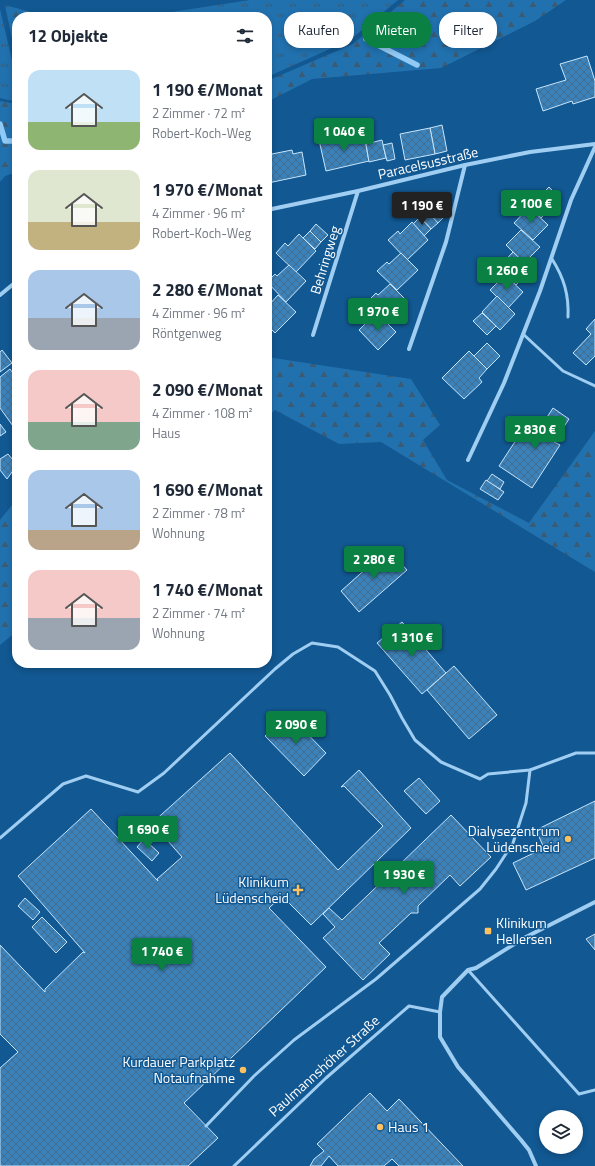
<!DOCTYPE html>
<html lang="de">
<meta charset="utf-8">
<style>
body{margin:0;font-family:"Titillium Web",sans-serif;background:#f6f6f7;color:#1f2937;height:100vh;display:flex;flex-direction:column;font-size:15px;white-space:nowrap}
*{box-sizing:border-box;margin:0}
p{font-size:13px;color:#747a83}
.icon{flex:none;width:22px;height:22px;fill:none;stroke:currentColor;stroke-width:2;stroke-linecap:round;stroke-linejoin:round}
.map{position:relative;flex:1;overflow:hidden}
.drawer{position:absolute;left:12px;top:12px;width:260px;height:656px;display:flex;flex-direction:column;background:#fff;border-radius:16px;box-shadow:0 2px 6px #0003}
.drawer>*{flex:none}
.banner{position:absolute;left:284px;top:12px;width:251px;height:36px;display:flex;gap:8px}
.buttons{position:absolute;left:539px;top:1110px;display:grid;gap:8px}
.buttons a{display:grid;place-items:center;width:44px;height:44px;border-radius:50%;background:#fff;box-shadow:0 2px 6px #0003;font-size:20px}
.price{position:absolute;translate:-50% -34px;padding:0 9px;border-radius:4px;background:#0b8043;color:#fff;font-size:13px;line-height:26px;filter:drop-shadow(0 1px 2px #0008)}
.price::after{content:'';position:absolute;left:50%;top:24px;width:12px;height:9px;margin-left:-6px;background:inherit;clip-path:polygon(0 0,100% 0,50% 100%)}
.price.on{background:#222;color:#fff}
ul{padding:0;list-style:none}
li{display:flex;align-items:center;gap:12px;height:100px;padding:0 16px}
li span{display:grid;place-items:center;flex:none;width:112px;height:80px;border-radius:12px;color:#555}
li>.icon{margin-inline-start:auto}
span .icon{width:48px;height:48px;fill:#fffc;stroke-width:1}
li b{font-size:17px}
h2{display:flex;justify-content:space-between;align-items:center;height:48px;padding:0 16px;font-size:17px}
.tag{padding:0 14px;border-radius:16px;background:#fff;box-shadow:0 2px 6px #0003;font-size:14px;line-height:36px}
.tag.on{background:#0b8043;color:#fff}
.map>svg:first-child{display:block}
.grass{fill:url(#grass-tufts)}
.forest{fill:url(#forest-firs)}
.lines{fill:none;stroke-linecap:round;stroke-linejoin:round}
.stream{stroke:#91caf5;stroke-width:5.5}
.building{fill:url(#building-cross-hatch);stroke:#c6e5fd}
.lane{stroke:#9fcef2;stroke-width:3}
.street{stroke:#9fcef2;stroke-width:4}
.poi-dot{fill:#ffc060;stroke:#125892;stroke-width:1.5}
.labels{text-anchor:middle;stroke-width:3;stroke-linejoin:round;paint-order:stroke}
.street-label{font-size:14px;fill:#fff;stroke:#125892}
.poi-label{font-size:14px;fill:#fff;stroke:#125892;text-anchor:end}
</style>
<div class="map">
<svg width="595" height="1166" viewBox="0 0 595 1166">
<defs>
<pattern id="grass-tufts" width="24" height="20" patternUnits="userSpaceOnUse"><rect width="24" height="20" fill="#2171af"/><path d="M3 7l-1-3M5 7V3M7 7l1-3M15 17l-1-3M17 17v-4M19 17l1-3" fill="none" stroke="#3b5b74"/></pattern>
<pattern id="forest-firs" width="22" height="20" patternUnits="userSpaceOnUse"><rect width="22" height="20" fill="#2171af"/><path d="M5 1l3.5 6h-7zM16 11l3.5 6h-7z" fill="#3b5b74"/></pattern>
<pattern id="building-cross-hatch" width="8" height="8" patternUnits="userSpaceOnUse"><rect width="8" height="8" fill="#3b82ba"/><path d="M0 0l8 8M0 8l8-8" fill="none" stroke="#426c8e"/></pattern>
</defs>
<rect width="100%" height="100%" fill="#125892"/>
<g class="grass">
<path d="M250,0H398L350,40L267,77V17H139Z"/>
<path d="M0,9L17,82V102L0,98Z"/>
</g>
<g class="forest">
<path d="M405,0H566L535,21L441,68L312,79L267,102V81L353,44Z"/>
<path d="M5,5L49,17H17V64Z"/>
<path d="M0,101L17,104V172L5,176L0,182Z"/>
<path d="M267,357L411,379L440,425L423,440L447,480L529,523L595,431V572L381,442L339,444L275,410L267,417Z"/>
<path d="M17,499V631L0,645V520Z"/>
</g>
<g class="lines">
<g class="stream">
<path d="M366,39L417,65"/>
<path d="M0,124L5,141H17"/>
</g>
</g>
<g class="building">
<path d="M587,56L595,81V97L573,104L572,101L543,111L536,89L566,80L560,64Z"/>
<path d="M442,125L447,151L435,154L430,128Z"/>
<path d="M430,128L435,154L405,160L400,134Z"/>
<path d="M364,135L369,161L326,171L319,140L333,137L334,141Z"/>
<path d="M382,140L386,158L369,162L366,144Z"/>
<path d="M392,143L395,159L387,161L383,145Z"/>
<path d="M292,150L293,154L302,152L306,175L268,183L269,188H267V155Z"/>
<path d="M549,187L560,198L548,211L536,200Z"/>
<path d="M536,200L548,211L541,218L529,207Z"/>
<path d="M434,204L445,216L438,223L427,211Z"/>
<path d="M529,207L548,225L533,240L514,223Z"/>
<path d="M427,211L438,223L431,229L420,217Z"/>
<path d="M420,217L431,229L424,236L413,224Z"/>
<path d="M412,222L428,240L407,260L388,240L398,231L400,234Z"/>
<path d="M316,224L328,235L321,242L310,231Z"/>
<path d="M521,230L540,247L524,263L506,245Z"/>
<path d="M310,231L321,242L315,249L303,238Z"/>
<path d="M299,234L316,251L296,272L276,253L285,243L288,246Z"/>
<path d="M513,252L531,269L516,285L498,268Z"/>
<path d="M401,253L418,270L397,290L377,271L387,262L389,264Z"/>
<path d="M289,265L306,281L286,302L267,282L275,274L277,276Z"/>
<path d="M505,275L523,292L508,308L490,290Z"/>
<path d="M390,284L407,301L386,321L367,302L376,293L378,295Z"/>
<path d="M278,295L296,312L275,333L267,325V307Z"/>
<path d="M497,296L515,314L500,330L482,312Z"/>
<path d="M482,313L496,326L487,335L473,321Z"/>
<path d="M379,315L396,332L378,350L359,330L370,319L373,321Z"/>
<path d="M595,319V356L586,365L573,353L591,334L586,329Z"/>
<path d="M487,343L500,356L487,369L474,356Z"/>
<path d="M2,350L12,363L0,372V352Z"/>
<path d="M469,351L487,369L479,378L482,382L464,399L442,378Z"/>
<path d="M10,369L17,379V423L13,426L0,408V377Z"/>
<path d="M553,408L569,419L554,442L560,445L532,488L499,466L520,434L522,435L529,425L538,431Z"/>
<path d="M0,424L6,432L0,436Z"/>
<path d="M8,454L17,465L7,479L0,470V459Z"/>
<path d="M492,474L504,482L500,489L487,481Z"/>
<path d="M486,480L504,492L498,500L480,489Z"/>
<path d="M388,549L407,570L359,612L341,591Z"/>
<path d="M402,622L446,673L422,694L377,643Z"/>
<path d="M454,666L497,715L469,739L427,690Z"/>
<path d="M288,714L326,753L304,776L265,736Z"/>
<path d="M230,753L338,870L383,826L344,786L341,787L359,770L411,828L311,925L282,896L269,908L326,967L184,1103L218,1138L188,1166H0V1068L18,1052L0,1034V945L45,992V989L83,952L85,953L18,876L91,809L158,881L157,879L182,857L152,823Z"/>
<path d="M419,778L440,801L426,814L404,791Z"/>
<path d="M595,801V858L526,890L513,863L544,848L536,830Z"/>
<path d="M451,815L491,857L460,886L450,875L418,906V913H411L379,943L390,954L363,980L323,938L335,927L323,914L329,908L342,920Z"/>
<path d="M144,839L159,853L152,861L137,847Z"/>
<path d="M25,898L40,912L33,920L18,906Z"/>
<path d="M42,917L67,942L56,953L32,927Z"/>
<path d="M595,934V950L586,939Z"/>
<path d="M370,1093L387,1111L399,1099L463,1166H399L392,1159L384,1166H338L329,1156L321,1166H310L314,1159L324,1151L317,1144Z"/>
</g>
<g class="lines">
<g class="lane">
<path d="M552,259C564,278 569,295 568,317"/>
<path d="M523,334L563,371L595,386"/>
<path d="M0,838L63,784L86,776L138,792L164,773L275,669L293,654L312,643L338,647L375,671L390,695L402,718L415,740L441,762L480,779L488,774L530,770L576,753H595"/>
<path d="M468,970L579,1094L595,1090"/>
<path d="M206,1126L254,1076L294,1040L376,979L480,889L496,869L513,843L526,803L530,770"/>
<path d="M234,1166L326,1078L409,1006L440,1012"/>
</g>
<g class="street">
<path d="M267,210L358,191L465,165L530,152L595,144"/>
<path d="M0,295L17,281"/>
<path d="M313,335L358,191"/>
<path d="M409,349L446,242L465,165"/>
<path d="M468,460L504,383L540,291L571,200L595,147"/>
<path d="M536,1166L529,1150L521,1140L458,1067L440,1037V1012L442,997L468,970L476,968L524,938L595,902"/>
</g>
</g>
<g class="poi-dot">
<circle cx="568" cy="839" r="4"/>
<path d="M296 884h4v4h4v4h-4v4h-4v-4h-4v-4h4z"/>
<rect x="484" y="927" width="8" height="8" rx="2"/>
<circle cx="243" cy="1070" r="4"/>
<circle cx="380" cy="1127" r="4"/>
</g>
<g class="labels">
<g class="street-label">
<text transform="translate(428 163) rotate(-13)" y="5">Paracelsusstraße</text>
<text transform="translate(325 260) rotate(-73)" y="5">Behringweg</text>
<text transform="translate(324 1066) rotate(-42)" y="5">Paulmannshöher Straße</text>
</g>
<g class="poi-label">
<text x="560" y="836">Dialysezentrum<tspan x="560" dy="16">Lüdenscheid</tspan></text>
<text x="289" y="887">Klinikum<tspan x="289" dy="16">Lüdenscheid</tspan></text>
<text x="496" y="928" text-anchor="start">Klinikum<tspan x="496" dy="16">Hellersen</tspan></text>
<text x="235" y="1067">Kurdauer Parkplatz<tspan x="235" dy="16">Notaufnahme</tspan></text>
<text x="388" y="1132" text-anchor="start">Haus 1</text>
</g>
</g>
</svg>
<div class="buttons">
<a><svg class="icon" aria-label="layers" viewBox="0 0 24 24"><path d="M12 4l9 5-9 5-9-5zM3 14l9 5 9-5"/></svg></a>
</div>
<b class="price" style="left:344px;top:152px">1 040 €</b>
<b class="price" style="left:531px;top:224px">2 100 €</b>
<b class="price on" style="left:422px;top:226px">1 190 €</b>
<b class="price" style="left:507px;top:291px">1 260 €</b>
<b class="price" style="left:378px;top:332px">1 970 €</b>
<b class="price" style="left:535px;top:450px">2 830 €</b>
<b class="price" style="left:374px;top:580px">2 280 €</b>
<b class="price" style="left:412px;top:658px">1 310 €</b>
<b class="price" style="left:296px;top:745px">2 090 €</b>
<b class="price" style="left:148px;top:850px">1 690 €</b>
<b class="price" style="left:404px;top:895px">1 930 €</b>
<b class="price" style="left:162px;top:972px">1 740 €</b>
<div class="banner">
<a class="tag">Kaufen</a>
<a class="tag on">Mieten</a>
<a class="tag">Filter</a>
</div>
<section class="drawer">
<h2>12 Objekte<svg class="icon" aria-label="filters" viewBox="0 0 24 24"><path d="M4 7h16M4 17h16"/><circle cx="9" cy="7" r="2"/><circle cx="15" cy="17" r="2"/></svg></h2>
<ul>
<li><span style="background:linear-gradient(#bfe0f5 65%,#8fb573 0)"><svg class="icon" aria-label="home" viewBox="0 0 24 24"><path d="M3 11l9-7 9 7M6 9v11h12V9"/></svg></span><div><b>1 190 €/Monat</b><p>2 Zimmer · 72 m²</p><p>Robert-Koch-Weg</p></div></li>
<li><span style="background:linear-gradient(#dfe7d0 65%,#c2b280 0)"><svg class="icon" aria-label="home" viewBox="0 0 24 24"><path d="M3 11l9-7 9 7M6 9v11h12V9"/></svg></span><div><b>1 970 €/Monat</b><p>4 Zimmer · 96 m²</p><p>Robert-Koch-Weg</p></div></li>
<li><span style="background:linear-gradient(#a9c7e8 60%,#9aa5b1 0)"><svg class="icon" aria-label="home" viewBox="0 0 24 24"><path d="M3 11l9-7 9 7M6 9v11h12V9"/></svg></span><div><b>2 280 €/Monat</b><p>4 Zimmer · 96 m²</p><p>Röntgenweg</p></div></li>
<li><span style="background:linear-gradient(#f6c9c9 65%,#7fa58c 0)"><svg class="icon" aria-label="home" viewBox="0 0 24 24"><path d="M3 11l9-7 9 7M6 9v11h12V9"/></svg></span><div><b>2 090 €/Monat</b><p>4 Zimmer · 108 m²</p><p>Haus</p></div></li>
<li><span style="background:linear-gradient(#a9c7e8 75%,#b9a48a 0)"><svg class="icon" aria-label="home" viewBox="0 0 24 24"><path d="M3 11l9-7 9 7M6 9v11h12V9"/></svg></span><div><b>1 690 €/Monat</b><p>2 Zimmer · 78 m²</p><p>Wohnung</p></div></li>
<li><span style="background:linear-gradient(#f6c9c9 60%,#9aa5b1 0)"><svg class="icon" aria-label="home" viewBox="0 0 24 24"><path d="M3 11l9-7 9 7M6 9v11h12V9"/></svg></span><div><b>1 740 €/Monat</b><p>2 Zimmer · 74 m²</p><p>Wohnung</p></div></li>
</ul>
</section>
</div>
